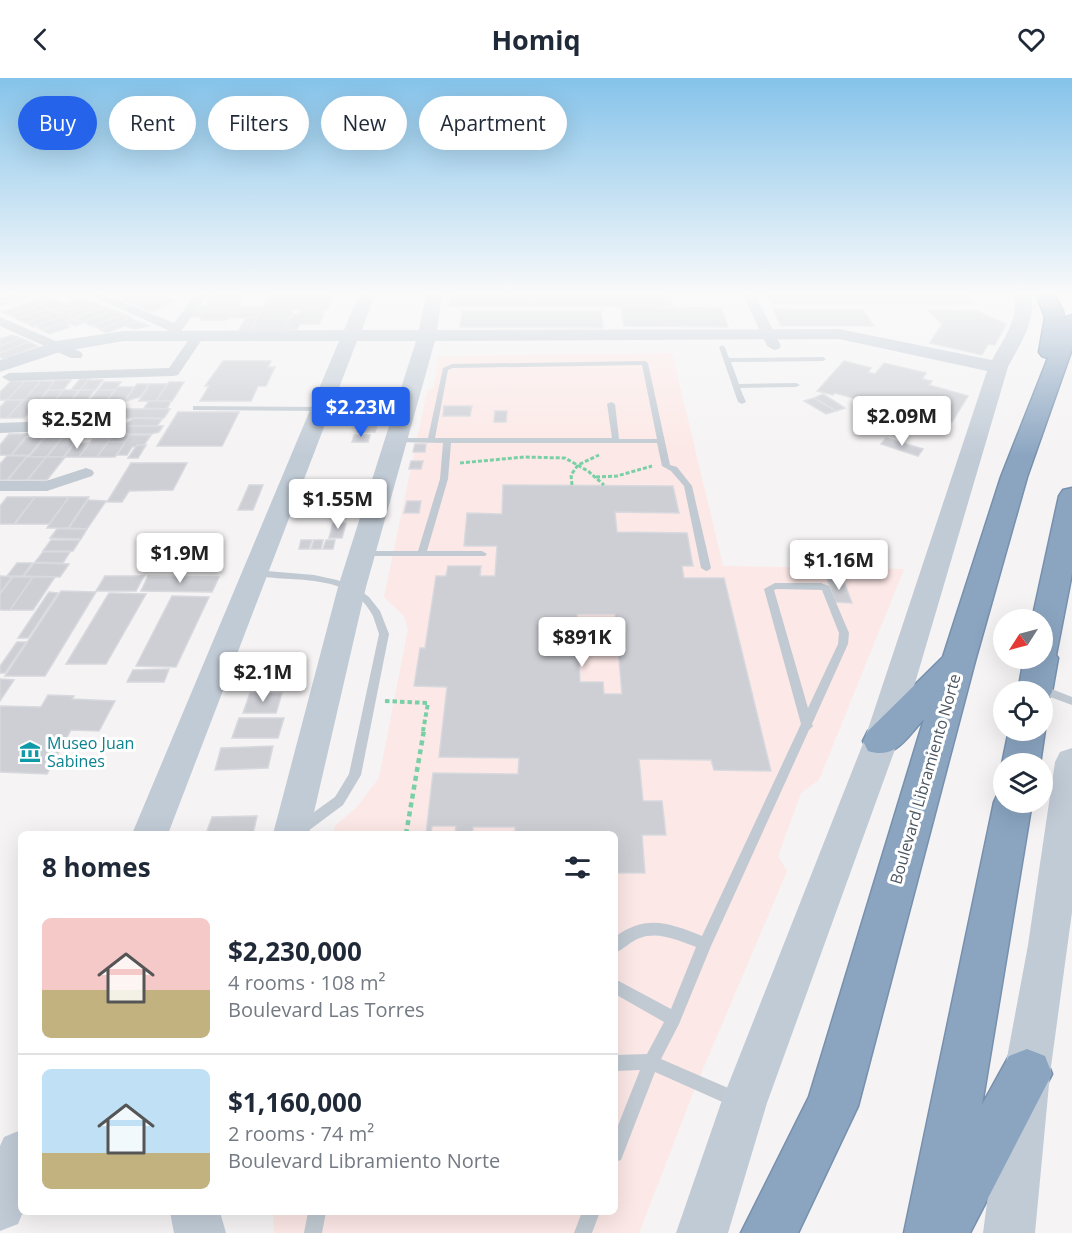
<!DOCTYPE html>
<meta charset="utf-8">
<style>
body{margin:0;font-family:"Open Sans",sans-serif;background:#f2f2f3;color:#1f2937;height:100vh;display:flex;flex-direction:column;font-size:22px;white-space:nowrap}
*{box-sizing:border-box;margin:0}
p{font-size:20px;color:#747a83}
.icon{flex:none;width:33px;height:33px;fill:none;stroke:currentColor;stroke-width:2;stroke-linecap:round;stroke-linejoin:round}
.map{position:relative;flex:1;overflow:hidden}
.sheet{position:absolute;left:18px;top:753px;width:600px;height:384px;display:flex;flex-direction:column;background:#fff;border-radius:9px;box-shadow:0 6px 24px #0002}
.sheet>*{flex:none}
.top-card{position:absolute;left:18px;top:18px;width:600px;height:54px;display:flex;gap:12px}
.needle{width:39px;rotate:234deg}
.fabs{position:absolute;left:993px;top:531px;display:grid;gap:12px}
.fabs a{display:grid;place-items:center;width:60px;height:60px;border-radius:50%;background:#fff;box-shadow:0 6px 24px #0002;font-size:30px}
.price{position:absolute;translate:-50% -51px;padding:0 14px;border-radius:6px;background:#fff;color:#222;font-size:20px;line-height:39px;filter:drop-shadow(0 2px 3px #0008)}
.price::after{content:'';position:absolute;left:50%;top:36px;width:18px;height:14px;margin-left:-9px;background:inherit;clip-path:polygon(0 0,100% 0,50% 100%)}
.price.current{background:#2563eb;color:#fff}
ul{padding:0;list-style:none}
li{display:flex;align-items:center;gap:18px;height:150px;padding:0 24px}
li+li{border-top:2px solid #e0e1e3}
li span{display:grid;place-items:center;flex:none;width:168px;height:120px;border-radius:9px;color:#555}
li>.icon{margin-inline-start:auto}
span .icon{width:72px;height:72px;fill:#fffc;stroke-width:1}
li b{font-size:26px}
h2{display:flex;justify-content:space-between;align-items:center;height:72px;padding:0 24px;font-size:26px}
.pill{padding:0 21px;border-radius:27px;background:#fff;box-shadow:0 6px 24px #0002;font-size:21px;line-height:54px}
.pill.current{background:#2563eb;color:#fff}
header{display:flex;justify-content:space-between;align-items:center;height:78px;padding:0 24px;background:#fff;font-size:27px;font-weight:700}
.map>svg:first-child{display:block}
.medical{fill:#fce8e6}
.building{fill:#cdcfd5;stroke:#d7d9de;stroke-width:1.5;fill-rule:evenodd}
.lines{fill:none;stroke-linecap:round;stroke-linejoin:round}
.highway-casing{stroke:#7690ad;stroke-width:3}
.path-far3{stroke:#7ad0a6;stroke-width:2;stroke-dasharray:3 2;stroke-linecap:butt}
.path-far2{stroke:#7ad0a6;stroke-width:3;stroke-dasharray:4 2;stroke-linecap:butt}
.path-far1{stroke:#7ad0a6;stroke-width:4;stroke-dasharray:4.5 3;stroke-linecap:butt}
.path{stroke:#7ad0a6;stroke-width:4.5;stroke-dasharray:5 4;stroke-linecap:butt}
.lane{fill:#c1cad2;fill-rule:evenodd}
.street{fill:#c1cad2;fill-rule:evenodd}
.secondary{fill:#c1cbd6;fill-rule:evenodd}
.highway{fill:#8ba5c1;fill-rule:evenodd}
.labels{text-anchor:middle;stroke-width:6;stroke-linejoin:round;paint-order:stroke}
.culture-label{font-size:16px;fill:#0d838f;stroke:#fff;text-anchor:start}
.street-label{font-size:16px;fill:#4a5661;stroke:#fff}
</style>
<header><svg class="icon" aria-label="back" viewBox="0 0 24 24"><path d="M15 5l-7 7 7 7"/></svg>Homiq<svg class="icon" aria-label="heart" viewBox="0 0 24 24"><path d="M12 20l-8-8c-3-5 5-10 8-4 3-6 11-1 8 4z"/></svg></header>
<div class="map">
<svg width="1072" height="1155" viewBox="0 0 1072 1155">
<rect width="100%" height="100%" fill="#f5f3f3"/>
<path class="medical" d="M672,275L723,488L904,491L819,702L801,715L778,778L787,793L697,1005L639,1155H274L273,1134H615V756H333L335,748L357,729L379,700L408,551L404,538L384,519L427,314L434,308L438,278Z"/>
<g class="building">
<path d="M8,216H15L19,218L0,224V219Z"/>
<path d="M138,216H155L130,225L122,222Z"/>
<path d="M155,216L166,218L139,229L130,225Z"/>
<path d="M210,216H243L241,219H208Z"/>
<path d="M271,216H334L328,232H262Z"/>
<path d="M451,216H529V228H449Z"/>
<path d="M530,216H670L673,229L529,228Z"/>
<path d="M767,216H966L975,226H773Z"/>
<path d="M47,218L65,226L51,231L33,223Z"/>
<path d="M166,219L176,222L164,227L154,223Z"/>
<path d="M208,219H241L239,222H206Z"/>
<path d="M82,220L91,223L60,234L52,231Z"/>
<path d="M211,222H241L238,228H213L208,227Z"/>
<path d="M91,223L97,226L67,237L60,235Z"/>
<path d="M154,223L166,228L151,234L139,229Z"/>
<path d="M33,224L40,227L9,237L2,234Z"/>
<path d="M97,226L105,229L74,240L67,237Z"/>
<path d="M39,227L46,231L17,241L10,237Z"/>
<path d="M199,228L263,229L259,234H195Z"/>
<path d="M105,229L114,232L83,244L75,240Z"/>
<path d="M621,229L721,230L728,249L624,248Z"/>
<path d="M773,231L863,232L874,248H781Z"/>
<path d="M44,232L57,234L25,245L17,241Z"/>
<path d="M114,232L123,236L92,248L83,244Z"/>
<path d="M262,232H293L283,253H250Z"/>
<path d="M928,232L978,233L1006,246L995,267L988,266L982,277L930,265L942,246Z"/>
<path d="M300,233H323L321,236H324L319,246H300L297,252H284L293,236H298Z"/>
<path d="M462,233H601L603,250L460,249Z"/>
<path d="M57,234L65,237L33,249L26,245Z"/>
<path d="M196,234H232L227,242H200L202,239H192Z"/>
<path d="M233,234H261L257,240H229Z"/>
<path d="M123,236L131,239L101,251L93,248Z"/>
<path d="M66,237L73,241L42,252L35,248Z"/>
<path d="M129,240L137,243L107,255L100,252Z"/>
<path d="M246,240L257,241L250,253H238Z"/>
<path d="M73,241L82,245L75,248L70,245L66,247L70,249L50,256L42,252Z"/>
<path d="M137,243L149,248L134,251L125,248Z"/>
<path d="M12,257L20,260L0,268V261Z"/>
<path d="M21,260L29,264L0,275V268Z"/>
<path d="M29,264L38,268L4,281L0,279V275Z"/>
<path d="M223,283H271L268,289H275L266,308H258L251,323H200L209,308H205Z"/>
<path d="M844,283L871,290L868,294L875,296L884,285L926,295L922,301L932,303L929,307L968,318L952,344L917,337L919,335L887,326L885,329L835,315L833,317L817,313Z"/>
<path d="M80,301H89L80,312H71Z"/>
<path d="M55,302H71L63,312H47Z"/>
<path d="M88,302H103L95,312H80Z"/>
<path d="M11,303H25L7,322H0V314Z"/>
<path d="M25,303H41L24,322H7Z"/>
<path d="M41,303H54L40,322H24Z"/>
<path d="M104,304H121L115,312H98Z"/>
<path d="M169,304H184L172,323H156Z"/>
<path d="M137,306H149L140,319L125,323Z"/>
<path d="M150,306H167L156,323H139Z"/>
<path d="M117,309H134L123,325L107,323Z"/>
<path d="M49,312H63L46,333H31Z"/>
<path d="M63,312H79L71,322L64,324H73L64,334H47Z"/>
<path d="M80,312H95L86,323H71Z"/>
<path d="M98,312H115L106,323H89Z"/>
<path d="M823,316L845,330L836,333L814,320Z"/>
<path d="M814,320L836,333L826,336L804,323Z"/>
<path d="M7,322H23L7,340H0V329Z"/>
<path d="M24,322H40L24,340H7Z"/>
<path d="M149,323H171L167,331L144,330Z"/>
<path d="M444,328H472L470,338H443Z"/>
<path d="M125,331H170L164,340H119Z"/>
<path d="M495,333H507L506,344H494Z"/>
<path d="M178,334H239L222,368H157Z"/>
<path d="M134,340L162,341L157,348H124Z"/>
<path d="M359,346L373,347V348H377L375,354H357Z"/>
<path d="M114,348H163L159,354L151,356H108Z"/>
<path d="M9,356H28L11,377H0V367Z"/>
<path d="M48,356H65L46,379H29Z"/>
<path d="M65,356H81L63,379H47Z"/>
<path d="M102,357H130L125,364H108L110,361L99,360Z"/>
<path d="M130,357H151L144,367L132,369L127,377H117Z"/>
<path d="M354,357H370L368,364H352Z"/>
<path d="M26,360H43L29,377H12Z"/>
<path d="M886,360L923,371L918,378L881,366Z"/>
<path d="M93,361H110L97,379H79Z"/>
<path d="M108,364H125L115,379H97Z"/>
<path d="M75,365H89L79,379H64Z"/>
<path d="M415,366H426L425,374H413Z"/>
<path d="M137,367H146L138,380H128Z"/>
<path d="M7,378H27L7,402H0V386Z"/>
<path d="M27,379H46L27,402H8Z"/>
<path d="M46,379H65L47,402H28Z"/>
<path d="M411,383H423L421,391H409Z"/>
<path d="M131,385H187L173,412L129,413L122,424H107Z"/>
<path d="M249,407H263L253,432H238Z"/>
<path d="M503,407L673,408L679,435L615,434L617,454L687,455L693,488H682L684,500H724L771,693L714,692L711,682L639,681L643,723H662L666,757H642L645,795H615V756H515V749H473V756H455L456,748H432L431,756H426L433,695L518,696L519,680L439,679L447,609L414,608L420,570H425L436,498H446L448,488H481L480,498H495L497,468H464L467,435L502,436ZM577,536H615L622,616H604L603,604H580Z"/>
<path d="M7,419H35L14,446H0V428Z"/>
<path d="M35,419H69L49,446H15Z"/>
<path d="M69,419H89L68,450H47Z"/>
<path d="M340,419H352L349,429H337Z"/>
<path d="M88,422L106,423L87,451L69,450Z"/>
<path d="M407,423H421L419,435H404Z"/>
<path d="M333,445H346L342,460H329Z"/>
<path d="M57,451H87L81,461L50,460Z"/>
<path d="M51,462H80L73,473H43Z"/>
<path d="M301,462H312L309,471H299Z"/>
<path d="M314,462H323L321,471H311Z"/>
<path d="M326,462H335L333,471H323Z"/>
<path d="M43,474H70L63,485L35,484Z"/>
<path d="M17,485H32L23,498H7Z"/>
<path d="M34,485L69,486L60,499L24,498Z"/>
<path d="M0,498L12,499L0,515Z"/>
<path d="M105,498H144L136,513H96Z"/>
<path d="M148,498L219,499L212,514L141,513Z"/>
<path d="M13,499H33L10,532H0V516Z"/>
<path d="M33,499H55L33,532H10Z"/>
<path d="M827,501H843L852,525L835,524Z"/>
<path d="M61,513L96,514L45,598H5Z"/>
<path d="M49,514L58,515L28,560H18Z"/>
<path d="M109,515L146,516L106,586H66Z"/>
<path d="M172,518L209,519L176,589L136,588Z"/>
<path d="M17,564H26L5,595H0V588Z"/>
<path d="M262,578H290L287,591L258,592Z"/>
<path d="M169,591L164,604H127L133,592Z"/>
<path d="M257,592H289L284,611H251Z"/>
<path d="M0,601L14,602L0,623Z"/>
<path d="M250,615H282L276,635H243Z"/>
<path d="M48,617L74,618L72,621L115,623L99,653L71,652L47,696L0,694V628L41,629Z"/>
<path d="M239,640H284L278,660H232Z"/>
<path d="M273,668L268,690L215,692L221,670Z"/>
<path d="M257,738L253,756H206L212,739Z"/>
</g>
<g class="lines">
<defs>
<g id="highway">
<path d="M1036,216H1054L1063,233L1064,240L1072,237V271L1027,399L975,583L858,1028L798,1155H741L809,1019L924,641C906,660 896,682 868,673L863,663L868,653L943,579L1001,399L1048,280L1042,278L1039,274L1045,239Z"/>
<path d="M1072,410V495L1056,577L1058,580L1052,614L1047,623L1042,624V614H1018L1024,580H1042V542H1032L1059,418L1063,412Z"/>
<path d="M1042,647L1045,652L1040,686H1004V688L1002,686L1009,652H1042Z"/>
<path d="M1004,711V724H1032L982,1027L1009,978L1027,971L1045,978L1052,996L970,1155H904L994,724L999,713Z"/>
</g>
</defs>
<use href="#highway" class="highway-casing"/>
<path class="path-far3" d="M1,227L34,216"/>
<g class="path-far2">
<path d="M460,385L524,379L565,380L588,393L604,407"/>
<path d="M596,399L617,398L652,388"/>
<path d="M572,407L571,397L578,387L599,377"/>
</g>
<path class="path-far1" d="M385,623L428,625L423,653"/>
<path class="path" d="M406,756L424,652"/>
<g class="lane">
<path d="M722,267L725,269L729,280L823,279L826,281L823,283L731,284L739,306L796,305L800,307L796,309L740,310L746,324L742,326L738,324L719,269Z"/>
<path d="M645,283L648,285L670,387L677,389L692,408L711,490L709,492L706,493L701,490L684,408L671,393L662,388L657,365H451L448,401L427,473H482L487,476L485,478H361L359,476L364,473H418L440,401L443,365L396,364L392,362L396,360H428L443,290L452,286ZM642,287L657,361H619L615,326L611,324L607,326L612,360H435L448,292L453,290Z"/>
<path d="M193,328L321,329L325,331L321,333L196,332H193Z"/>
<path d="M255,492L314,497L337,502L354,508L369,519L380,533L389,556L361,697L343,727L304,756H288L289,752L335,719L349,696L379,556C377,550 375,544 373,538C351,493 291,505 252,497L250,495L252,493Z"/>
<path d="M775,505H821L829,508L849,555L848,566L812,646L813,648L809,652L711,868L679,946L661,981L742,1016L744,1022L742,1028L736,1030L655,994L621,1082L615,1084V1055L640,992L615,993V977L647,976L664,944L615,916V901L671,931L696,869C679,863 659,853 640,860C631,863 624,871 615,875V859C646,836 669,845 702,858L801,646L764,511ZM777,511L822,512L839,555L838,566L808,630L774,512Z"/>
<path d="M1039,606L1072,619V627L1042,616V614L1035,613L1034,610L1035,607Z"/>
<path d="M308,1134H326L322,1155H304Z"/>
<path d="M582,1134H600L592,1155H574Z"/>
</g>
<g class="street">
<path d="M87,216H103L174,245L196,216H208L176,260L171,261L165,257L168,252Z"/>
<path d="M743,216H755L781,268L779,271L774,272L767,268Z"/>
<path d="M0,239L81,274L83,277L81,280H71L0,248Z"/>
<path d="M199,253L205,257L178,297L173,298L9,303L2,299L9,295L169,290L194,254Z"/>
<path d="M75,338L83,343L80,346L52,353L0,355V345L52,343Z"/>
<path d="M86,390L92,392L94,395L92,398L47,413H0V403H46Z"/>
</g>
<g class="secondary">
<path d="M359,216H375L362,252H419L426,216H442L437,252L839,251L992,282C1003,262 1020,239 1014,216H1030C1038,242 1019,267 1008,289L898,663L767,1025L728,1155H676L721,1025L864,663L987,293L839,261L435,263L366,509L309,756H273L338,509L416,263H357L168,756H132L339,263H124L60,274L0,294V282L57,263L124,253L344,252Z"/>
<path d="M1072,670V834L1050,996L1035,1155H983L1004,996L1028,867L1055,684L1060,674Z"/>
<path d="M21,1052L23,1134L18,1146L0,1153V1068L4,1059Z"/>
<path d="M170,1134H220L226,1155H174Z"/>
</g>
<use href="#highway" class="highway"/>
</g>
<linearGradient id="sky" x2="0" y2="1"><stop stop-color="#85c3ea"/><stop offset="0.57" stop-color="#fafafa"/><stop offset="1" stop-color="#fafafa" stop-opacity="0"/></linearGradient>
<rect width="1072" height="378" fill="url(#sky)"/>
<defs>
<symbol id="museum-bare" viewBox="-9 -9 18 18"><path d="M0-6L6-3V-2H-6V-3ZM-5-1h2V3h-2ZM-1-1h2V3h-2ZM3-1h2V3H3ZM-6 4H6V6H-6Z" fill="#0f9aa8" stroke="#fff" stroke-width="2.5" paint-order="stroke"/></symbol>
</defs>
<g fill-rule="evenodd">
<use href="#museum-bare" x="15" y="659" width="30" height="30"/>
</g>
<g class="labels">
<g class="culture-label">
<text x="47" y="671">Museo Juan<tspan x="47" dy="18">Sabines</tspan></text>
</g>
<g class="street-label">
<text transform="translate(925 701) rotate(-74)" y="6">Boulevard Libramiento Norte</text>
</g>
</g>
</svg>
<div class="fabs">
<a><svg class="needle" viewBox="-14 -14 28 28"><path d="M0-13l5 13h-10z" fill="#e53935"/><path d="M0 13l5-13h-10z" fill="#747a83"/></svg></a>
<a><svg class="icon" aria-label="locate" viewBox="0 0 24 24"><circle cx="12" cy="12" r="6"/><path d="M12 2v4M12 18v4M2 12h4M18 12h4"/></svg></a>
<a><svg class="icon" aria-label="layers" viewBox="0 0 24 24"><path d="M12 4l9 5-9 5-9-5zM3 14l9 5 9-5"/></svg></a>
</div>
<b class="price current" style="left:361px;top:360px">$2.23M</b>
<b class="price" style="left:902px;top:369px">$2.09M</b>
<b class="price" style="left:77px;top:372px">$2.52M</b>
<b class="price" style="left:338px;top:452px">$1.55M</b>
<b class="price" style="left:180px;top:506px">$1.9M</b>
<b class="price" style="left:839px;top:513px">$1.16M</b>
<b class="price" style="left:582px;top:590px">$891K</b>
<b class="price" style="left:263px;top:625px">$2.1M</b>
<div class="top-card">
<a class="pill current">Buy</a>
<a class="pill">Rent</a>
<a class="pill">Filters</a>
<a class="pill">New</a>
<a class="pill">Apartment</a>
</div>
<section class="sheet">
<h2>8 homes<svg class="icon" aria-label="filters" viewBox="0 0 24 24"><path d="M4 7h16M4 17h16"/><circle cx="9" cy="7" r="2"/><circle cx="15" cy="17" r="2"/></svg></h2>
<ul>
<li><span style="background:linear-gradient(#f6c9c9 60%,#c2b280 0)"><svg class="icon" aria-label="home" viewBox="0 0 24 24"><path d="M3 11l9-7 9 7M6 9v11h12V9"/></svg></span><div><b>$2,230,000</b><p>4 rooms · 108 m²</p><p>Boulevard Las Torres</p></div></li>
<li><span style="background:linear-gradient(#bfe0f5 70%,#c2b280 0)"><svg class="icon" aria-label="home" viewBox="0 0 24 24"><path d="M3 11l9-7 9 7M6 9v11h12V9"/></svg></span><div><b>$1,160,000</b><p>2 rooms · 74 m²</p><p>Boulevard Libramiento Norte</p></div></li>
</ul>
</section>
</div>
